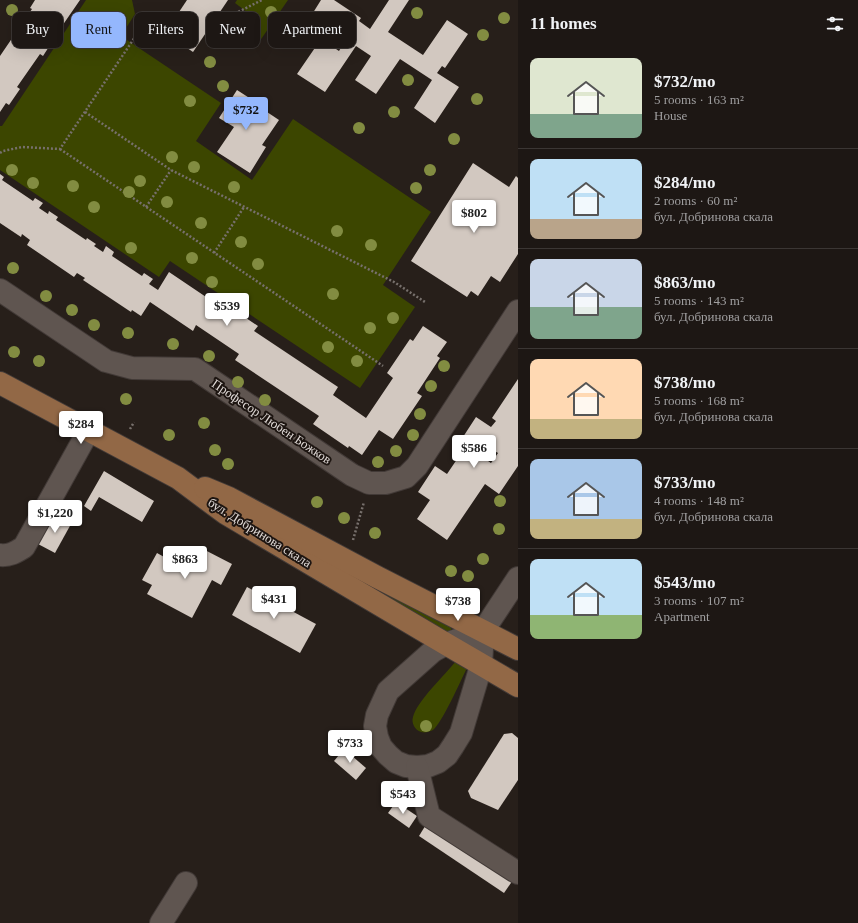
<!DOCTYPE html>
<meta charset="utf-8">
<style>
body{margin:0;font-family:Georgia,serif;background:#2a2422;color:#f1f3f6;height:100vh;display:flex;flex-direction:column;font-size:15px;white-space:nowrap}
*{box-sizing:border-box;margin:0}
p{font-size:13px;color:#a09fa0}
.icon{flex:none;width:22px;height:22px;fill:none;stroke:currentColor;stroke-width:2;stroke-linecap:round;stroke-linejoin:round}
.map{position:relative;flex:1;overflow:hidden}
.side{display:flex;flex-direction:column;background:#1d1714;width:340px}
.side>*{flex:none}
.guide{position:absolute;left:12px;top:12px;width:380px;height:36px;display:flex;gap:8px}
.price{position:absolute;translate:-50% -34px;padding:0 9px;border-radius:4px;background:#fff;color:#222;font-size:13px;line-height:26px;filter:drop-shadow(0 1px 2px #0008)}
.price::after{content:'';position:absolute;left:50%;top:24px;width:12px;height:9px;margin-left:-6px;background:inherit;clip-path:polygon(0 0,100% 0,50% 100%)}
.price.selected{background:#94b7fd;color:#111}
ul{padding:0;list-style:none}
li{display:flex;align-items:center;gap:12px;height:100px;padding:0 12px}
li+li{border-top:1px solid #3b3634}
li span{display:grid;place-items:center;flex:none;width:112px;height:80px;border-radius:8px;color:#555}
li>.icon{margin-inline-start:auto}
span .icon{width:48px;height:48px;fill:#fffc;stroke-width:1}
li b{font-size:17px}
h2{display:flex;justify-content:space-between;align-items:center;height:48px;padding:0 12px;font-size:17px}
.tag{padding:0 14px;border-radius:8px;background:#1d1714;box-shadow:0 4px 16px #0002,0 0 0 1px #3b3634;font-size:14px;line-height:36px}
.tag.selected{background:#94b7fd;color:#111}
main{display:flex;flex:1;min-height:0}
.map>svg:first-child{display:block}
.green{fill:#3c4600}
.building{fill:#d2c8c0}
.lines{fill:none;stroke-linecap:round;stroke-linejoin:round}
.minor-casing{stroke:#423a37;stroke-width:24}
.major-casing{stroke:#423a37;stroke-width:24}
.path{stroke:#77706c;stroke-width:2.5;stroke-dasharray:2 2;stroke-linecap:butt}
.minor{stroke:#5f5550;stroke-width:22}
.major{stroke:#926846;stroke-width:22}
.tree{fill:#828c41}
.labels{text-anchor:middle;stroke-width:4;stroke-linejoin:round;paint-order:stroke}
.street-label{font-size:13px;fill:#e0dad7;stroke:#1d1511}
</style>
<main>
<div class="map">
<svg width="518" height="923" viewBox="0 0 518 923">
<rect width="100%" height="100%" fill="#271f1a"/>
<g class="green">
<path d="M86,0H132L135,14L121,36L221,103L196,141L252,180L293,119L431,212L383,285L415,307L360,388L170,261L159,277L0,170V126H2Z"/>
<path d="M237,0H288L255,48L233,32L247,12L235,3Z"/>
<path d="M266,528L450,626C452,629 451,632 449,635Z"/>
<path d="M456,661L467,668C461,680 442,723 433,730C429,732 425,733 421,732C415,730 411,723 413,717C417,701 445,675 456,661Z"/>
</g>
<g class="building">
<path d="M35,0H80L60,29L58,27L51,36L54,39L43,56L40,54L17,87L20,89L9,105L6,103L0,112V56L32,9L30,8Z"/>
<path d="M187,0H228L193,52L165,33Z"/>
<path d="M321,0H334L361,18L359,21L370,29L389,0H409L388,32L423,55L447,20L468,34L445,68L442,66L437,73L459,87L435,123L414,108L432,80L400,59L376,94L355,80L371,56L356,46L325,92L297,74L321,39L339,51L346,39L311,16Z"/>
<path d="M237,90L268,110L267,112L279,120L262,145L266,147L250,173L217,152L234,127L219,118Z"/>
<path d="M473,163L509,187L516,176L518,178V254L500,282L491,276L478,296L471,291L467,297L411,261Z"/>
<path d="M0,174L4,177L2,180L33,201L35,198L43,203L39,208L48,214L49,211L58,217L56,220L86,240L87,238L96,244L94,246L103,252L106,246L114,252L112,256L142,276L144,273L153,279L149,284L158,290L169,272L212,301L215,297L258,326L254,331L338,387L333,395L366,418L393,378L387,373L410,339L413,341L423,326L447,342L437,356L440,358L417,393L422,396L393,439L379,430L362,455L349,446L348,448L313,424L319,416L235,360L239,354L196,325L193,331L150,302L141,316L132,310L131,312L83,280L85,278L77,273L74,277L27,245L30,240L22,234L21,237L0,223Z"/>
<path d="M518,379V466L499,494L485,484L447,540L417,519L430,500L418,492L435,466L447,474L466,446L491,463L498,453L491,449L488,454L463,437L476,417L491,427L496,421L492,418Z"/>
<path d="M104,471L154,501L142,522L99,497L91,511L84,506Z"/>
<path d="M55,515L71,524L55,553L38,544Z"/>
<path d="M201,548L232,564L221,585L212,580L192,618L147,594L152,585L142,580L157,553L166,558L167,557L191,569Z"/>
<path d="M247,587L316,624L300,653L232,615Z"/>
<path d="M512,733L518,738V780L498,810L471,798L468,791L504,734Z"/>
<path d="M344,749L366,768L356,780L334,761Z"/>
<path d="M396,802L417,816L409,828L388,813Z"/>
<path d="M427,823L513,880L504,893L419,836Z"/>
</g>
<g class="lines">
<defs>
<g id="minor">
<path d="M0,290L106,361L132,368L195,369L352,475L369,483H386L406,477L417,466L518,311"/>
<path d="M0,555C10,556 16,552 24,547L89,430"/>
<path d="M483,631L446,644L433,651L388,691L377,715L375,726L377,737L381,747L388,755L396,762L406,766L417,767L428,766L438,762L447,755L453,746L461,733L478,676L481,665L483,631L518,578"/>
<path d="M417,767L429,816L518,873"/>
<path d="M161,923L186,883"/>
</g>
<g id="major">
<path d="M0,383L178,478L225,513L446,644L518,686"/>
<path d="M205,488L229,498L377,577L518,649"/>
</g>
</defs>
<use href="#minor" class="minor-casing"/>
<use href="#major" class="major-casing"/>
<g class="path">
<path d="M224,19L262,0"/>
<path d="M85,112L171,170L394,282L425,302"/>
<path d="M60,149L383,366"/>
<path d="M0,153L3,151L22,147L60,149L137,34"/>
<path d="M146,207L171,170"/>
<path d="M214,253L244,207"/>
<path d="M130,429L134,422"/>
<path d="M353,540L364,502"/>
<path d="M469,590L476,594"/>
</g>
<use href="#minor" class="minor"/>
<use href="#major" class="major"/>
</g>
<g class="tree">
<circle cx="12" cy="10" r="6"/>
<circle cx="271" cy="12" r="6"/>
<circle cx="417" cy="13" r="6"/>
<circle cx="504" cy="18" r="6"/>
<circle cx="246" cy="21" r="6"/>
<circle cx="483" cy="35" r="6"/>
<circle cx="210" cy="62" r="6"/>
<circle cx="408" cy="80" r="6"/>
<circle cx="223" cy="86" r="6"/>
<circle cx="477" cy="99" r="6"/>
<circle cx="190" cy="101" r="6"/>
<circle cx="394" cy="112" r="6"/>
<circle cx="359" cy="128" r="6"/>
<circle cx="454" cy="139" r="6"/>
<circle cx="172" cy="157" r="6"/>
<circle cx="194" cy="167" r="6"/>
<circle cx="12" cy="170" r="6"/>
<circle cx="430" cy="170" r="6"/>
<circle cx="140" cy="181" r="6"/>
<circle cx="33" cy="183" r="6"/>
<circle cx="73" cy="186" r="6"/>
<circle cx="234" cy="187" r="6"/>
<circle cx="416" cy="188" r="6"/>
<circle cx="129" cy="192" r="6"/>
<circle cx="167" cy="202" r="6"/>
<circle cx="94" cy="207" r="6"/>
<circle cx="201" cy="223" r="6"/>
<circle cx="337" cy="231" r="6"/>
<circle cx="241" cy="242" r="6"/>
<circle cx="371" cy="245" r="6"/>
<circle cx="131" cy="248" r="6"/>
<circle cx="192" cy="258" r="6"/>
<circle cx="258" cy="264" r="6"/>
<circle cx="13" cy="268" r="6"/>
<circle cx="212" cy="282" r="6"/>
<circle cx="333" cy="294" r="6"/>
<circle cx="46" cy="296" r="6"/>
<circle cx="72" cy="310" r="6"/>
<circle cx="393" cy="318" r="6"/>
<circle cx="94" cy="325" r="6"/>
<circle cx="370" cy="328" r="6"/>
<circle cx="128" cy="333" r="6"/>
<circle cx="173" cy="344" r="6"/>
<circle cx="328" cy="347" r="6"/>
<circle cx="14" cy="352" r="6"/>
<circle cx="209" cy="356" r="6"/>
<circle cx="39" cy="361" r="6"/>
<circle cx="357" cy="361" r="6"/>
<circle cx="444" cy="366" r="6"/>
<circle cx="238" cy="382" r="6"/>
<circle cx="431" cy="386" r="6"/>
<circle cx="126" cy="399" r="6"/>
<circle cx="265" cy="400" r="6"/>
<circle cx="420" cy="414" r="6"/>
<circle cx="204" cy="423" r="6"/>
<circle cx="169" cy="435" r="6"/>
<circle cx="413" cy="435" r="6"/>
<circle cx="215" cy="450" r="6"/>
<circle cx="396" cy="451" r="6"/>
<circle cx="378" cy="462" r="6"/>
<circle cx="228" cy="464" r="6"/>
<circle cx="500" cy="501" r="6"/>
<circle cx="317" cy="502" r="6"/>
<circle cx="344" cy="518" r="6"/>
<circle cx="499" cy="529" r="6"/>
<circle cx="375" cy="533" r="6"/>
<circle cx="483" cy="559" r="6"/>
<circle cx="451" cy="571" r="6"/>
<circle cx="468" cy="576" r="6"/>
<circle cx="426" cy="726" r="6"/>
</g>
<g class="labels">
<g class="street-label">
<text transform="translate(272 421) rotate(34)" y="5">Професор Любен Божков</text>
<text transform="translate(260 532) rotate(32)" y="5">бул. Добринова скала</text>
</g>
</g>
</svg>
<b class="price selected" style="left:246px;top:131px">$732</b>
<b class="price" style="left:474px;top:234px">$802</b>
<b class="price" style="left:227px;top:327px">$539</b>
<b class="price" style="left:81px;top:445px">$284</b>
<b class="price" style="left:474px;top:469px">$586</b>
<b class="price" style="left:55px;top:534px">$1,220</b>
<b class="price" style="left:185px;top:580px">$863</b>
<b class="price" style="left:274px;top:620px">$431</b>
<b class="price" style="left:458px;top:622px">$738</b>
<b class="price" style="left:350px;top:764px">$733</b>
<b class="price" style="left:403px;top:815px">$543</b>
<div class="guide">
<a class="tag">Buy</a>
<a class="tag selected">Rent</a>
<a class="tag">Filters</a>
<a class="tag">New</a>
<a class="tag">Apartment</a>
</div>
</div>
<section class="side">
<h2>11 homes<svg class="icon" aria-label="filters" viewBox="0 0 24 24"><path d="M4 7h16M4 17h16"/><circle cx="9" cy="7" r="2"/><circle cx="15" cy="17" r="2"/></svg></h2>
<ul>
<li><span style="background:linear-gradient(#dfe7d0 70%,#7fa58c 0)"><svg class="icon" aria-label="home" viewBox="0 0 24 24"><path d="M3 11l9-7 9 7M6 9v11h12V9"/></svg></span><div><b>$732/mo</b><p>5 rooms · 163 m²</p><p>House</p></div></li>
<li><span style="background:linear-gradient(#bfe0f5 75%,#b9a48a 0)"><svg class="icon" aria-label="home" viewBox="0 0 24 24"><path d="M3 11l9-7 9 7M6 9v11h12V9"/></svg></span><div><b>$284/mo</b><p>2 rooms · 60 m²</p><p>бул. Добринова скала</p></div></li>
<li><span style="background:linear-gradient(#c9d6e8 60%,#7fa58c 0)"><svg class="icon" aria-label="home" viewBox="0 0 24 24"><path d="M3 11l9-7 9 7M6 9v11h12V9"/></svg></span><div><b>$863/mo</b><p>5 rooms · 143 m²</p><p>бул. Добринова скала</p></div></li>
<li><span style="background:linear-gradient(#ffd9b3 75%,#c2b280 0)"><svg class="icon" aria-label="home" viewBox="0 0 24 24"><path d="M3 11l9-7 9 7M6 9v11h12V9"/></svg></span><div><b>$738/mo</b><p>5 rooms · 168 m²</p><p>бул. Добринова скала</p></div></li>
<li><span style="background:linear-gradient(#a9c7e8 75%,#c2b280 0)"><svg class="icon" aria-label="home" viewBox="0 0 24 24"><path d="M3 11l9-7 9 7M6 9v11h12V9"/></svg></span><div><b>$733/mo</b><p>4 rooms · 148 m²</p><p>бул. Добринова скала</p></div></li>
<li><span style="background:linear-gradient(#bfe0f5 70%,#8fb573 0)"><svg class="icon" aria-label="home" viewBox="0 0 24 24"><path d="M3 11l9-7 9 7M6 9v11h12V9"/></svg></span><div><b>$543/mo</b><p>3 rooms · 107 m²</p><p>Apartment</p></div></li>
</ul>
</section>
</main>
